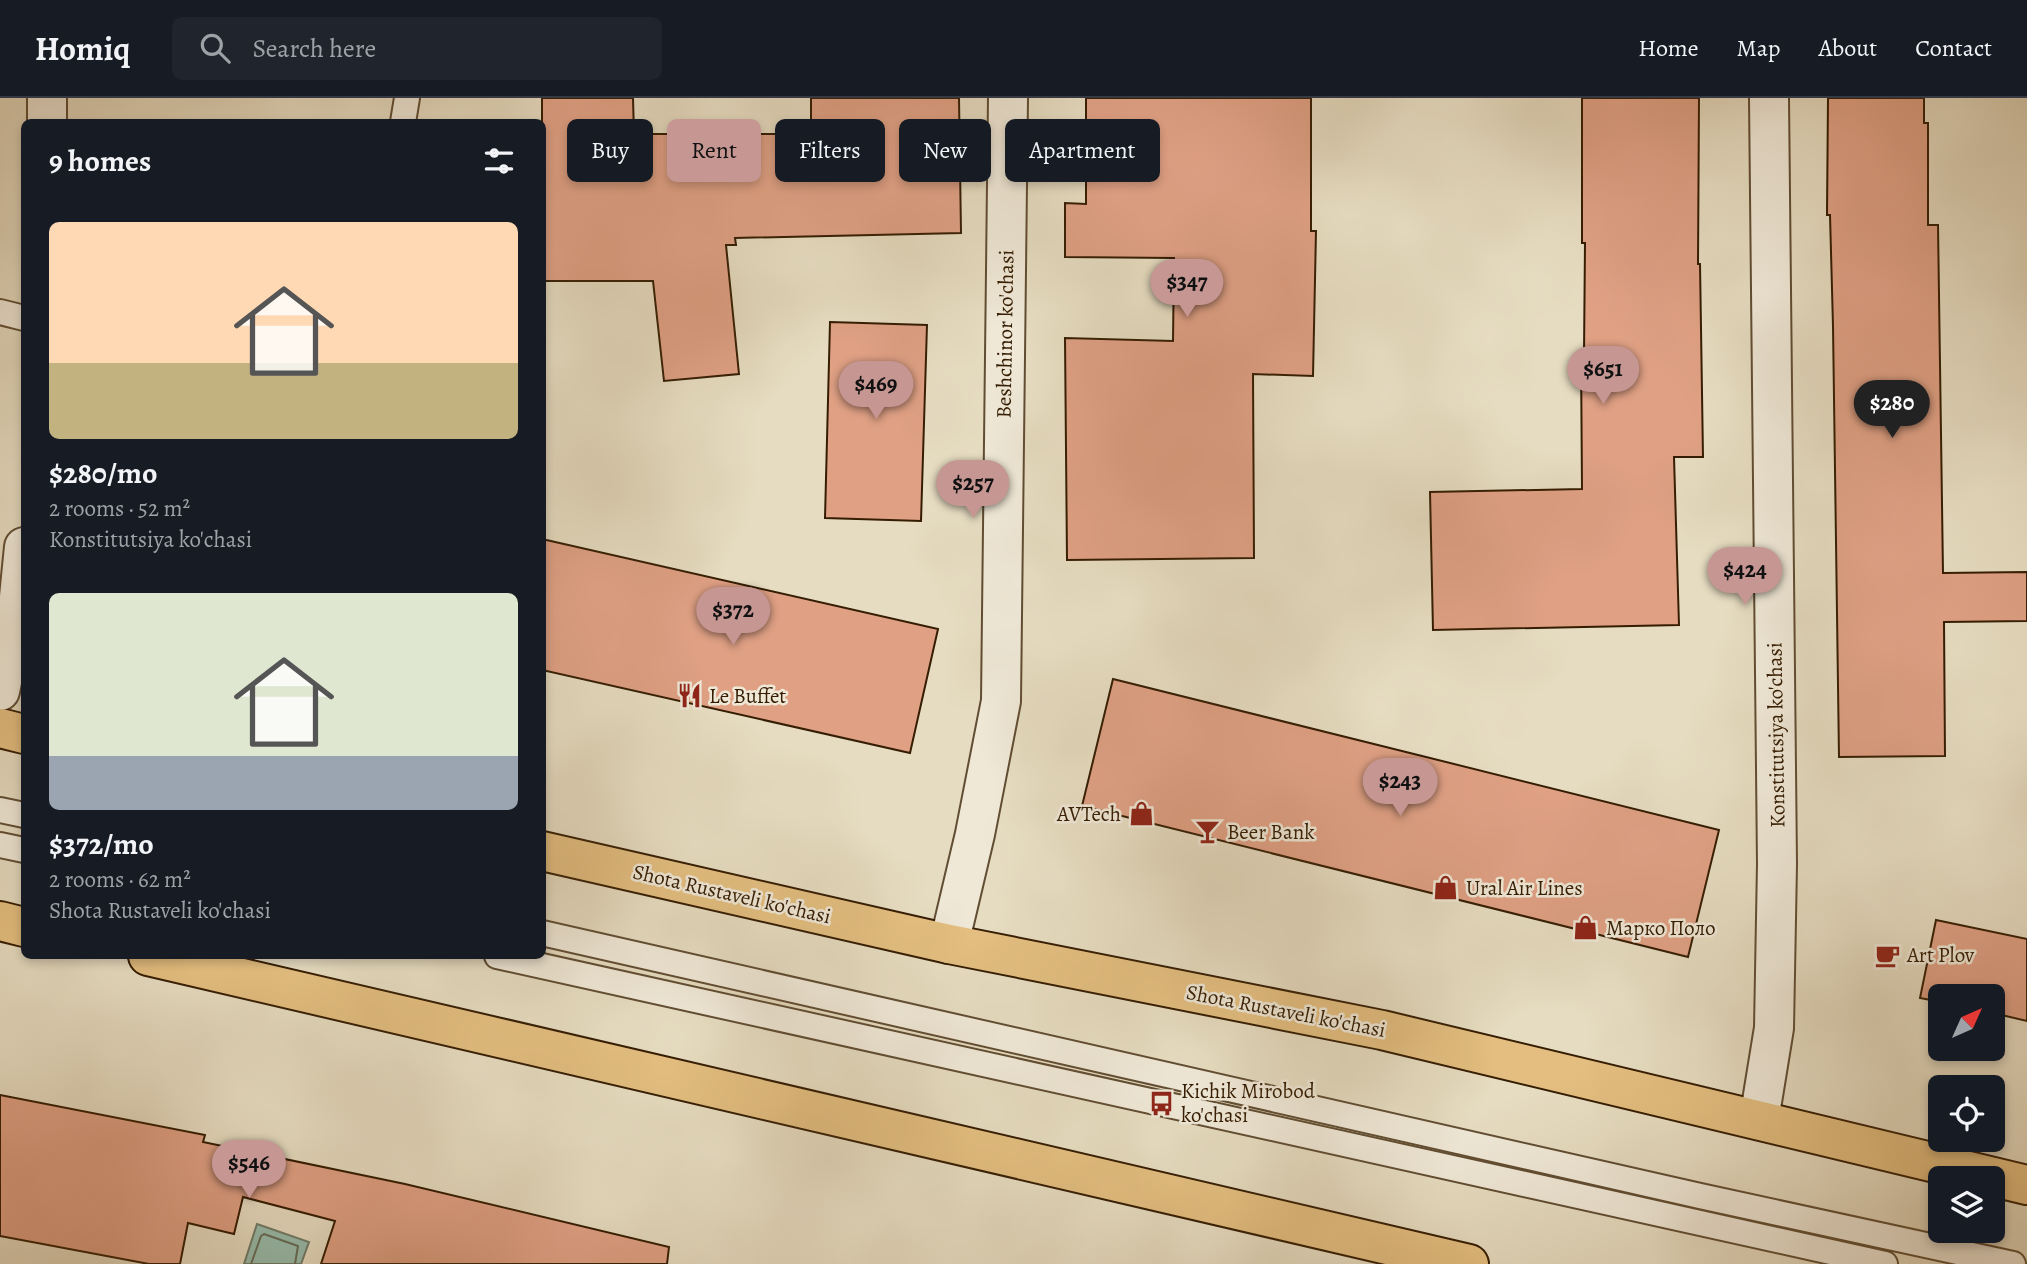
<!DOCTYPE html>
<meta charset="utf-8">
<style>
body{margin:0;font-family:Alegreya,serif;background:#20242c;color:#f1f3f6;height:100vh;display:flex;flex-direction:column;font-size:26px;white-space:nowrap}
*{box-sizing:border-box;margin:0}
p{font-size:23px;color:#9ea1a6}
.icon{flex:none;width:38px;height:38px;fill:none;stroke:currentColor;stroke-width:2;stroke-linecap:round;stroke-linejoin:round}
.map{position:relative;flex:1;overflow:hidden}
.details{position:absolute;left:21px;top:21px;width:525px;height:840px;display:flex;flex-direction:column;background:#171b24;border-radius:10px;box-shadow:0 4px 10px #0003}
.details>*{flex:none}
.guide{position:absolute;left:567px;top:21px;width:665px;height:63px;display:flex;gap:14px}
.needle{width:46px;rotate:45deg}
.tools{position:absolute;left:1928px;top:886px;display:grid;gap:14px}
.tools a{display:grid;place-items:center;width:77px;height:77px;border-radius:10px;background:#171b24;box-shadow:0 4px 10px #0003;font-size:35px}
.price{position:absolute;translate:-50% -60px;padding:0 16px;border-radius:24px;background:#c59692;color:#111;font-size:23px;line-height:46px;filter:drop-shadow(0 2px 4px #0008)}
.price::after{content:'';position:absolute;left:50%;top:42px;width:21px;height:16px;margin-left:-10px;background:inherit;clip-path:polygon(0 0,100% 0,50% 100%)}
.price.on{background:#222;color:#fff}
ul{padding:0;list-style:none}
li{display:grid;align-content:center;gap:14px;height:371px;padding:0 28px}
li span{display:grid;place-items:center;height:217px;border-radius:10px;color:#555}
li>.icon{margin-inline-start:auto}
span .icon{width:126px;height:126px;fill:#fffc;stroke-width:1}
li b{font-size:30px}
h2{display:flex;justify-content:space-between;align-items:center;height:84px;padding:0 28px;font-size:30px}
.chip{padding:0 24px;border-radius:10px;background:#171b24;box-shadow:0 4px 10px #0003;font-size:24px;line-height:63px}
.chip.on{background:#c59692;color:#111}
header{display:flex;align-items:center;gap:42px;box-sizing:border-box;height:98px;padding:0 35px;background:#171b24;border-bottom:2px solid #363941}
header strong{font-size:33px}
nav{display:flex;gap:38px;margin-inline-start:auto;font-size:24px}
.search{width:490px;height:63px;background:#20242c;display:flex;align-items:center;gap:18px;box-sizing:border-box;padding:0 24px;border-radius:10px;color:#9ea1a6;font-size:26px}
.map>svg:first-child{display:block}
.water{fill:#97bcad;stroke:#707c69;stroke-width:2}
.lines{fill:none;stroke-linecap:round;stroke-linejoin:round}
.shore{stroke:#666c58;stroke-width:2}
.building{fill:#dfa084;stroke:#351d03;stroke-width:2}
.service-casing{stroke:#614d32;stroke-width:28}
.minor-casing{stroke:#614d32;stroke-width:42}
.primary-casing{stroke:#351d03;stroke-width:42}
.service{stroke:#efe8d7;stroke-width:24}
.minor{stroke:#efe8d7;stroke-width:38}
.primary{stroke:#e3be80;stroke-width:38}
.labels{text-anchor:middle;stroke-width:5;stroke-linejoin:round;paint-order:stroke}
.street-label{font-size:21px;fill:#351d03;stroke:#efe8d7}
.poi-label{font-size:21px;fill:#351d03;stroke:#efe8d7;text-anchor:start}
</style>
<header>
<strong>Homiq</strong>
<div class="search"><svg class="icon" aria-label="search" viewBox="0 0 24 24"><circle cx="10" cy="10" r="6"/><path d="M15 15l6 6"/></svg>Search here</div>
<nav><a>Home</a><a>Map</a><a>About</a><a>Contact</a></nav>
</header>
<div class="map">
<svg width="2027" height="1166" viewBox="0 0 2027 1166">
<rect width="100%" height="100%" fill="#e6dcc1"/>
<filter id="stains"><feTurbulence type="fractalNoise" baseFrequency=".00286" numOctaves="4"/><feColorMatrix values="0 0 0 0 .2 0 0 0 0 .09 0 0 0 0 .02 0 0 0 .5 -.17"/></filter>
<radialGradient id="worn" r=".72"><stop offset=".6" stop-color="#630" stop-opacity="0"/><stop offset="1" stop-color="#630" stop-opacity=".3"/></radialGradient>
<path class="water" d="M257,1126L309,1144L301,1166H244Z"/>
<g class="lines">
<path class="shore" d="M251,1166L261,1138L264,1136L298,1148L295,1166"/>
</g>
<g class="building">
<path d="M542,0H633L634,36H811V0H959L961,135L735,140L736,147H726L739,276L664,283L653,183H542Z"/>
<path d="M1086,0H1311V133H1316L1313,278L1253,276L1254,460L1067,462L1065,240L1173,243L1174,160L1065,159V105L1086,106Z"/>
<path d="M1582,0H1699L1698,166H1700L1703,359H1674L1679,527L1433,532L1430,394L1582,391L1581,256H1584L1585,145H1582Z"/>
<path d="M1828,0H1924V25H1928V127H1938L1943,475L2027,474V523L1944,524L1945,658L1839,659L1833,228L1830,117H1827Z"/>
<path d="M830,224L927,227L921,423L825,420Z"/>
<path d="M542,441L938,531L910,655L542,572Z"/>
<path d="M1113,581L1719,732L1688,859L1082,708Z"/>
<path d="M1936,822L2027,841V923L1993,915V898H1941V904L1920,900Z"/>
<path d="M0,997L205,1037L203,1044L405,1086L669,1149L667,1166H321L335,1123L243,1099L234,1136L188,1125L180,1166H149L0,1138Z"/>
</g>
<g class="lines">
<defs>
<g id="service">
<path d="M403,24L407,0"/>
<path d="M0,214L24,220"/>
<path d="M0,712L24,717"/>
<path d="M0,747L24,752"/>
<path d="M542,835L1700,1098L2013,1166"/>
<path d="M497,858L1885,1166"/>
</g>
<g id="minor">
<path d="M47,24V0"/>
<path d="M0,593L18,509L24,449"/>
<path d="M949,846L975,736L1001,603L1008,0"/>
<path d="M1759,1022L1774,930L1777,766L1769,0"/>
</g>
<g id="primary">
<path d="M0,630L24,636"/>
<path d="M542,753L949,846L1382,932L2027,1087"/>
<path d="M0,823L24,829"/>
<path d="M148,858L1469,1166"/>
</g>
</defs>
<use href="#service" class="service-casing"/>
<use href="#minor" class="minor-casing"/>
<use href="#primary" class="primary-casing"/>
<use href="#service" class="service"/>
<use href="#minor" class="minor"/>
<use href="#primary" class="primary"/>
</g>
<defs>
<symbol id="restaurant-bare" viewBox="-9 -9 18 18"><path d="M-5-6h1v4h1v-4h1v4h1v-4h1v5L-1.5 .5V6h-2V.5L-5-1ZM5-6V6H3V1.5H1.5Q1.5-4 5-6Z" fill="#8f2418" stroke="#efe8d7" stroke-width="2.5" paint-order="stroke"/></symbol>
<symbol id="shop-bare" viewBox="-9 -9 18 18"><path d="M-5-2.5h2.3a2.7 3.5 0 0 1 5.4 0H5L5.5 6h-11ZM-1.5-2.5h3a1.5 2.3 0 0 0-3 0Z" fill="#8f2418" stroke="#efe8d7" stroke-width="2.5" paint-order="stroke"/></symbol>
<symbol id="bar-bare" viewBox="-9 -9 18 18"><path d="M-6-5H6L.8 .8V4.5H3.5V6h-7V4.5H-.8V.8Z" fill="#8f2418" stroke="#efe8d7" stroke-width="2.5" paint-order="stroke"/></symbol>
<symbol id="cafe-bare" viewBox="-9 -9 18 18"><path d="M-5.5-4.5H6V0H3Q3 3.5 0 3.5H-2.5Q-5.5 3.5-5.5 0ZM3-3.2v2h1.7v-2ZM-6 4.5H4V6H-6Z" fill="#8f2418" stroke="#efe8d7" stroke-width="2.5" paint-order="stroke"/></symbol>
<symbol id="bus-bare" viewBox="-9 -9 18 18"><path d="M-5-6H5V4H4V6H2V4H-2V6H-4V4H-5ZM-3.5-4V0h7V-4ZM-3.5 1.2v1.5H-2V1.2ZM2 1.2v1.5H3.5V1.2Z" fill="#8f2418" stroke="#efe8d7" stroke-width="2.5" paint-order="stroke"/></symbol>
</defs>
<g fill-rule="evenodd">
<use href="#restaurant-bare" x="672" y="580" width="35" height="35"/>
<use href="#shop-bare" x="1124" y="698" width="35" height="35"/>
<use href="#bar-bare" x="1190" y="716" width="35" height="35"/>
<use href="#shop-bare" x="1428" y="772" width="35" height="35"/>
<use href="#shop-bare" x="1568" y="812" width="35" height="35"/>
<use href="#cafe-bare" x="1870" y="840" width="35" height="35"/>
<use href="#bus-bare" x="1144" y="988" width="35" height="35"/>
</g>
<g class="labels">
<g class="street-label">
<text transform="translate(1005 236) rotate(-89)" y="7">Beshchinor ko'chasi</text>
<text transform="translate(1776 637) rotate(-91)" y="7">Konstitutsiya ko'chasi</text>
<text transform="translate(732 796) rotate(13)" y="7">Shota Rustaveli ko'chasi</text>
<text transform="translate(1286 913) rotate(11)" y="7">Shota Rustaveli ko'chasi</text>
</g>
<g class="poi-label">
<text x="709" y="605">Le Buffet</text>
<text x="1121" y="723" text-anchor="end">AVTech</text>
<text x="1227" y="741">Beer Bank</text>
<text x="1466" y="797">Ural Air Lines</text>
<text x="1606" y="837">Марко Поло</text>
<text x="1907" y="864">Art Plov</text>
<text x="1181" y="1000">Kichik Mirobod<tspan x="1181" dy="24">ko'chasi</tspan></text>
</g>
</g>
<rect width="100%" height="100%" filter="url(#stains)"/>
<rect width="100%" height="100%" fill="url(#worn)"/>
</svg>
<div class="tools">
<a><svg class="needle" viewBox="-14 -14 28 28"><path d="M0-13l5 13h-10z" fill="#e53935"/><path d="M0 13l5-13h-10z" fill="#9ea1a6"/></svg></a>
<a><svg class="icon" aria-label="locate" viewBox="0 0 24 24"><circle cx="12" cy="12" r="6"/><path d="M12 2v4M12 18v4M2 12h4M18 12h4"/></svg></a>
<a><svg class="icon" aria-label="layers" viewBox="0 0 24 24"><path d="M12 4l9 5-9 5-9-5zM3 14l9 5 9-5"/></svg></a>
</div>
<b class="price" style="left:1187px;top:221px">$347</b>
<b class="price" style="left:1603px;top:308px">$651</b>
<b class="price" style="left:876px;top:323px">$469</b>
<b class="price on" style="left:1892px;top:342px">$280</b>
<b class="price" style="left:973px;top:422px">$257</b>
<b class="price" style="left:1745px;top:509px">$424</b>
<b class="price" style="left:733px;top:549px">$372</b>
<b class="price" style="left:1400px;top:720px">$243</b>
<b class="price" style="left:249px;top:1102px">$546</b>
<div class="guide">
<a class="chip">Buy</a>
<a class="chip on">Rent</a>
<a class="chip">Filters</a>
<a class="chip">New</a>
<a class="chip">Apartment</a>
</div>
<section class="details">
<h2>9 homes<svg class="icon" aria-label="filters" viewBox="0 0 24 24"><path d="M4 7h16M4 17h16"/><circle cx="9" cy="7" r="2"/><circle cx="15" cy="17" r="2"/></svg></h2>
<ul>
<li><span style="background:linear-gradient(#ffd9b3 65%,#c2b280 0)"><svg class="icon" aria-label="home" viewBox="0 0 24 24"><path d="M3 11l9-7 9 7M6 9v11h12V9"/></svg></span><div><b>$280/mo</b><p>2 rooms · 52 m²</p><p>Konstitutsiya ko'chasi</p></div></li>
<li><span style="background:linear-gradient(#dfe7d0 75%,#9aa5b1 0)"><svg class="icon" aria-label="home" viewBox="0 0 24 24"><path d="M3 11l9-7 9 7M6 9v11h12V9"/></svg></span><div><b>$372/mo</b><p>2 rooms · 62 m²</p><p>Shota Rustaveli ko'chasi</p></div></li>
</ul>
</section>
</div>
